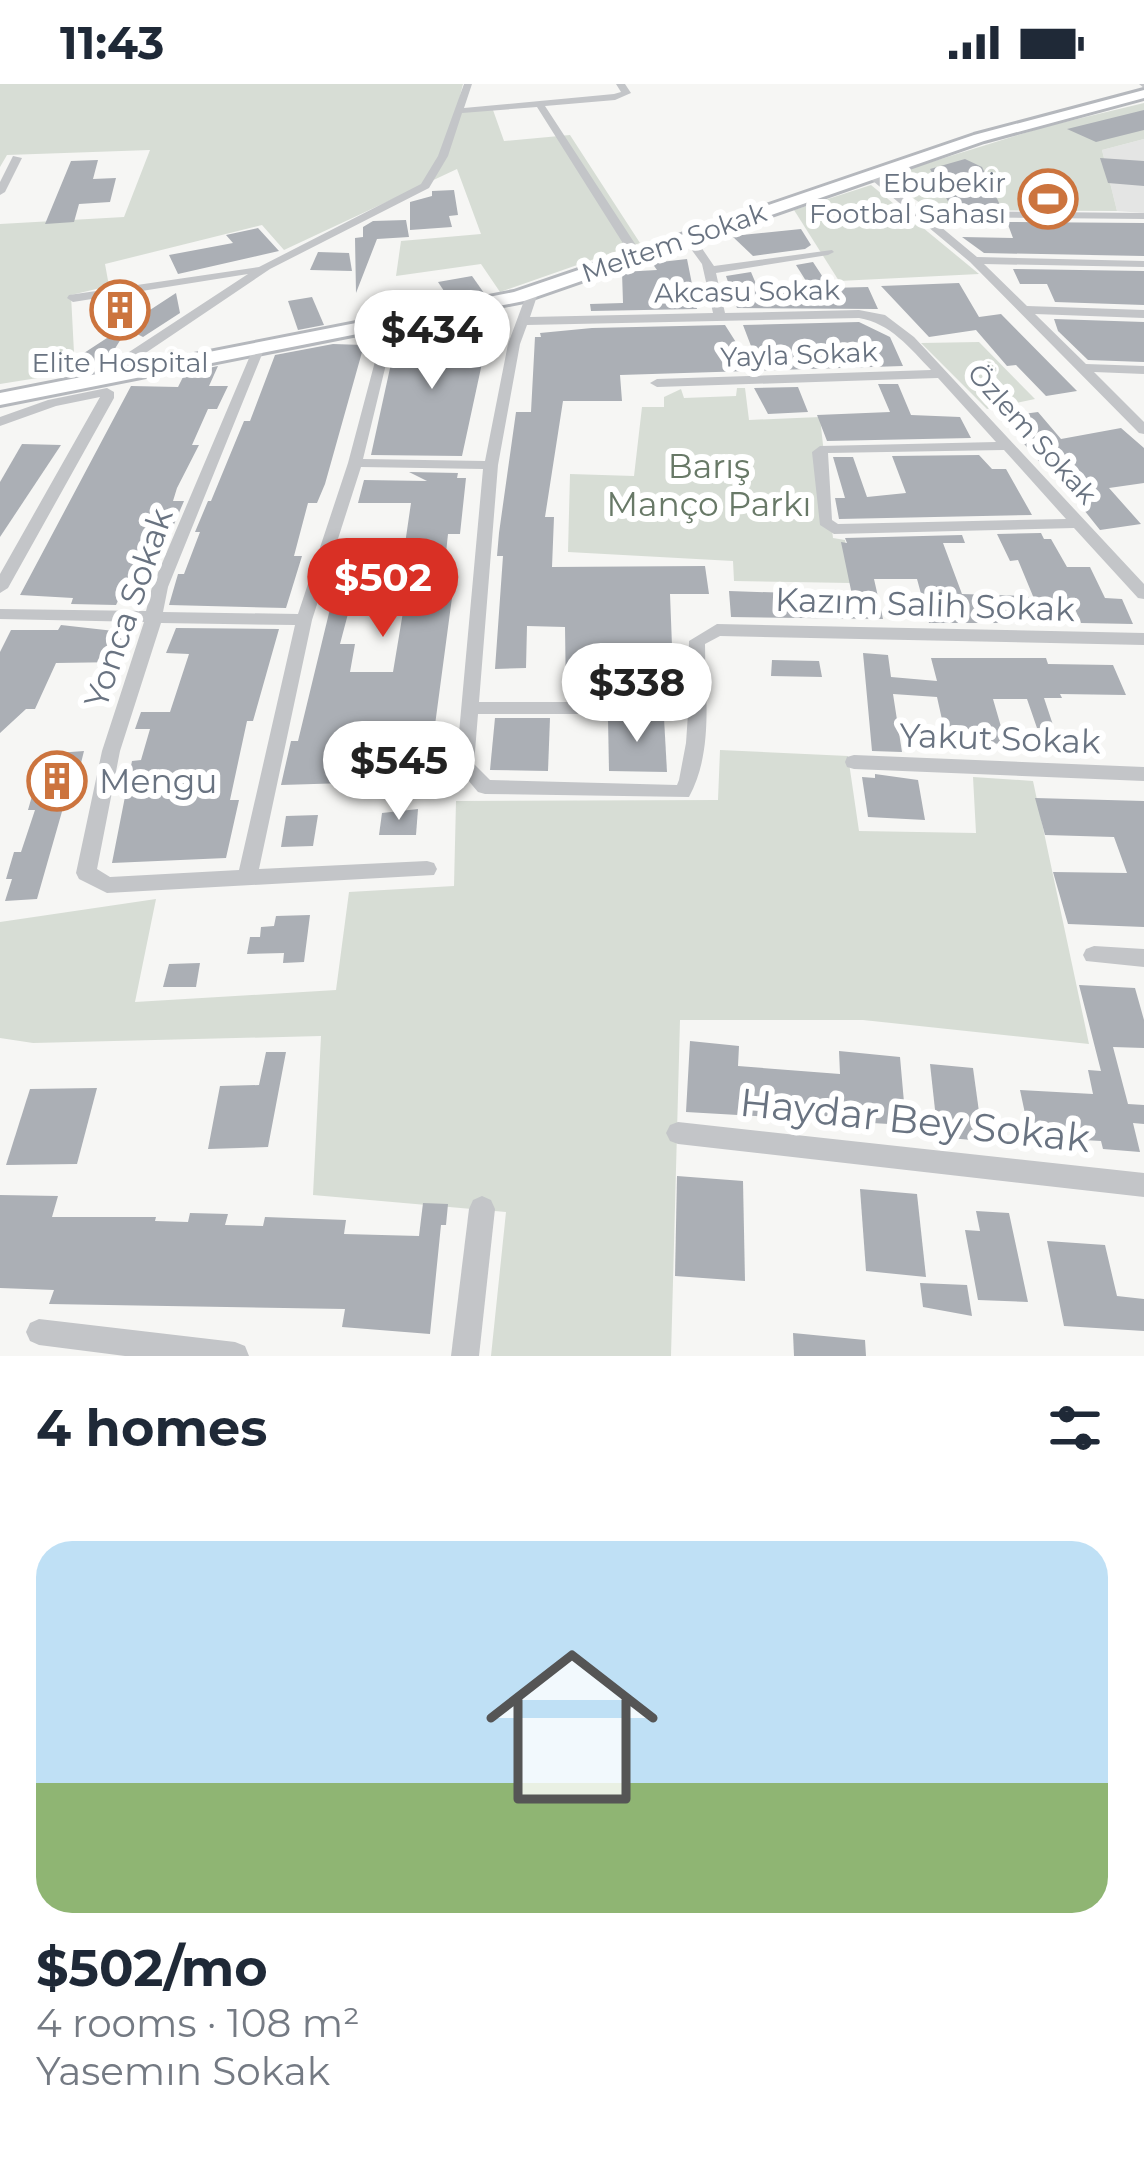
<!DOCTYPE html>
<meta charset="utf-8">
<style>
body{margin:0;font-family:Montserrat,sans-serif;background:#f2f2f3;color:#1f2937;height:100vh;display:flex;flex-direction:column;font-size:45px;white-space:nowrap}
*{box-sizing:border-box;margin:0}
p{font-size:39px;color:#747a83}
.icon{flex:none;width:66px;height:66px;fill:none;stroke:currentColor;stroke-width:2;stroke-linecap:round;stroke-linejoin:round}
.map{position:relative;height:1272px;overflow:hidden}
.side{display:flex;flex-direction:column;background:#fff;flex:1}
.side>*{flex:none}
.price{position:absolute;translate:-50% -102px;padding:0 27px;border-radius:42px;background:#fff;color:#222;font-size:39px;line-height:78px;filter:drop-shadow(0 3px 6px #0008)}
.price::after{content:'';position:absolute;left:50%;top:72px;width:36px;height:27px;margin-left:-18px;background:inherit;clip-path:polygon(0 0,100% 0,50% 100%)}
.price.on{background:#d93025;color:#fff}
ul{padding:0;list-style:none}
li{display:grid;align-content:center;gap:24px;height:636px;padding:0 36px}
li span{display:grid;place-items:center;height:372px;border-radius:36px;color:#555}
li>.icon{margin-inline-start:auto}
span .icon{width:216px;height:216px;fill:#fffc;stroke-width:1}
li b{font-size:51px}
h2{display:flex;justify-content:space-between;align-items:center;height:144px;padding:0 36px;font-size:51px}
.status{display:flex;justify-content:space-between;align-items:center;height:84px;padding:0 60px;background:#fff;direction:ltr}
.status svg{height:33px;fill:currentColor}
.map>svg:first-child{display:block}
.built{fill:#e4e5e4}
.green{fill:#d7ddd5}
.building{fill:#abafb5;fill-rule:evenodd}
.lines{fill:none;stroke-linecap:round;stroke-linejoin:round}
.secondary-casing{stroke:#b5b8bd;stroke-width:6}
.minor{fill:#c3c5c8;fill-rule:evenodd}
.secondary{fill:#fff;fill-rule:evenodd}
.labels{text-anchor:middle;stroke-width:12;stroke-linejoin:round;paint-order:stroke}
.far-poi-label{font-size:27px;fill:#697381;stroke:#fff;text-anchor:end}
.far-street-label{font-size:27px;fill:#697381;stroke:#fff}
.park-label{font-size:33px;fill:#687967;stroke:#fff}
.street-label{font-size:33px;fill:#697381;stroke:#fff}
.poi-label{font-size:33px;fill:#697381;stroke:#fff;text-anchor:start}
.near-street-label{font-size:39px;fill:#697381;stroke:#fff}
</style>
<div class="status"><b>11:43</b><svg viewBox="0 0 49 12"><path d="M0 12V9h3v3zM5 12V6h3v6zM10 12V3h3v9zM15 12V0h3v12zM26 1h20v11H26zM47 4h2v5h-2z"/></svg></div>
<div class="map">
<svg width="1144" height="1272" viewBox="0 0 1144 1272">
<rect width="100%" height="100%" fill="#f6f6f4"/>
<path class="built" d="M1144,55V129L1117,127L1102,66Z"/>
<g class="green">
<path d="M0,0H463L456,28L493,26L504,57L570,51L640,159L500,208L481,180L396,192L401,157L481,150L457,85L284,166L262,141L105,180L109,202L71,211L75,288L0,300V140L124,133L150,66L7,71L0,83Z"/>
<path d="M1144,19V55L1102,66L1117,127L930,126L883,93L1044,43Z"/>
<path d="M871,101L979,190L839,197L794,126Z"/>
<path d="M979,258L1035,315L987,325L921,259Z"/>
<path d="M737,304H745L749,336L820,333L833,454L845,456L851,499L734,497L733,477L568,468L570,390L634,392L642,323H664V313L681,305L684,314L736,312Z"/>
<path d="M720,666L848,672L859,747L976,749L973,693L1033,697L1089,960L863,936H680L671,1272H491L506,1128L313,1111L321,952L33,959L0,954V838L156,815L135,918L336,906L349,808L454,802L456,717L718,716Z"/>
</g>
<g class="building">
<path d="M1144,26V46L1096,58L1067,45Z"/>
<path d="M1100,74L1144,77V102L1108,99Z"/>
<path d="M965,75L982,83L1000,121H950L930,85Z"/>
<path d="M98,76L93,95L116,94L110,118L79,120L74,138L45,140L71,77Z"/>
<path d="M454,106L458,131L449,132L452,143L410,146V118L432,112V107Z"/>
<path d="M406,136L409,153L377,155L356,209L355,154L363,153V143L373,137Z"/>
<path d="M1007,138L1144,139V172L984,169L962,153L1013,154Z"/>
<path d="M258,144L279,167L178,190L169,171L233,159L226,151Z"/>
<path d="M801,145L811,161L805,165L753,172L732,152Z"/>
<path d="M318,168L349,169L352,187L310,186Z"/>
<path d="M687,175L697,225L591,227L590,220L623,219L622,188L657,186L652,179Z"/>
<path d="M813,178L830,204L868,203L878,225L737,224L726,192L751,188L759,207L811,205L796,181Z"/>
<path d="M1013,185L1144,187V221L1055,218L1047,200H1020Z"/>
<path d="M472,192L484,209L450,216L438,198Z"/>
<path d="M959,199L979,233L1001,230L1077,307L1046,312L1016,281L1007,282L976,246L929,253L881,202Z"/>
<path d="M176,209L180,229L143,253L127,245L108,276L61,284Z"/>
<path d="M312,213L324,241L298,246L288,217Z"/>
<path d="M1054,235L1144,238V278L1088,276L1058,247Z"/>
<path d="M859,238L890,253L903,282L620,291L622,317H563L545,433H554L552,483L705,482L709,510H670L674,614H566L565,543L527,542L526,584L495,585L503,472H497L499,449L516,328H531L535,253H541L540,249L592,244L725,241L753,285L759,283L743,241Z"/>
<path d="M428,241L490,242L462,372L371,371L392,275H403L411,244Z"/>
<path d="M333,260L364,261L325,400L317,419H308L294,472H302L286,524L169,521L178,490H184L200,448H195L208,417H211L244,337H250L275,271Z"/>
<path d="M218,282L209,302H228L217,325H208L192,361H199L177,404L173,417H184L172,445H153L116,521L71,520L73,514L20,511L131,302L178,303L185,289Z"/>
<path d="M878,300H898L911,331L960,333L971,354L827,357L817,331L890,328Z"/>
<path d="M798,303L808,328L768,330L754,304Z"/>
<path d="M1038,328L1061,355L1121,344L1144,364V399L1109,404L1141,440L1100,446L1080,421L1086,420L1049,382L1044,383L1001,333Z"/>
<path d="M22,360L61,361L0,453V398Z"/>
<path d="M979,371L992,385H1006L1032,431L839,435L835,414H845L833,373H853L867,413L906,409L892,372Z"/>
<path d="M409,388L458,389L457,394H466L460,450H448L444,488H454L453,506L431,671L350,670L347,699L281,701L291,657H298L344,467L401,468L405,460L411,419H358L364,396L427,397ZM349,526L403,528L393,588H350L355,560H340Z"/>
<path d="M1041,449L1044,455H1051L1067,483H1090L1105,514L1122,515L1133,540L1081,539L1072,518L1035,517L1018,476L1010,477L997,450Z"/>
<path d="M962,451L965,459H943L962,510L1028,512L1038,539H929L917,495H874L883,535L731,533L729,507L852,511L841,458L847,459L845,454Z"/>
<path d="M61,541L132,549L121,578L56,579L35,625H26L0,649V568L11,546H58Z"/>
<path d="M176,544L279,545L253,637H247L230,716H239L226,774L112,779L132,677L141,676L150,645H135L141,628H170L189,570L166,569Z"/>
<path d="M863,569L888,571L891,593L937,597L931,574H1046L1048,580L1113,581L1126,611L1060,610L1062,614H1044L1054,644H1037L1027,615H993L1006,660L947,658L937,613L893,610L902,668L872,667Z"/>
<path d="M772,576L819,577L822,593L771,592Z"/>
<path d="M495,634H550L548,687L490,686Z"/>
<path d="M608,634H664L667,688L609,687Z"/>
<path d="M84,667L70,723L63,724L37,815L5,817L12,795H6L14,768H21L35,726H28L44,670Z"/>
<path d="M875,690L918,696L925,736L868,733L862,693L875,694Z"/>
<path d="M1035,714L1144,717V843L1068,840L1053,788L1127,789L1114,753L1045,751Z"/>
<path d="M418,725L416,751H379L382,729Z"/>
<path d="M318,731L313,762L281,763L286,732Z"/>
<path d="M310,831L304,878L283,879L284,869L247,870L250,853H260L261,843L274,842L276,832Z"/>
<path d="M200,879L196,903H163L169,880Z"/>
<path d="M1079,901L1135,904L1144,936V964L1113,963L1128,1020L1144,1021V1040L1133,1039L1140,1068L1103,1065L1101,1057L1030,1053L1020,1006L1093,1010L1088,986L1101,987Z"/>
<path d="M690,957L739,962L738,982L840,990L839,967L900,973L906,1041L686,1028Z"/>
<path d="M266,968H286L268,1063L208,1065L220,1002L259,1001Z"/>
<path d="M930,980L973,984L983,1057L938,1053Z"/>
<path d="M97,1004L77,1080L6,1081L30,1005Z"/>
<path d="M677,1092L743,1097L745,1197L675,1192Z"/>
<path d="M860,1105L917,1110L926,1193L866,1187Z"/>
<path d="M0,1111L58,1112L52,1133H156L155,1137L188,1138L190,1129L228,1130L225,1141L263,1142L265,1133L346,1136L344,1150L419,1152L423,1119L448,1120L446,1141H441L430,1250L342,1243L345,1225L49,1220L54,1206L0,1204Z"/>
<path d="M976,1127L1009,1129L1028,1218L978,1216L965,1146L980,1147Z"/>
<path d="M1047,1157L1105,1161L1117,1212L1144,1215V1247L1064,1242Z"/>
<path d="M920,1199L967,1201L972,1232L923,1223Z"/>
<path d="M793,1249L865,1256L866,1272H794Z"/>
</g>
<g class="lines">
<defs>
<path id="secondary" d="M1144,6V14L984,57L524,217L0,321V309L514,208L974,51Z"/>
</defs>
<use href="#secondary" class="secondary-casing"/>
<g class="minor">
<path d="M464,0H472L464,24L614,10L621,8L616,0H625L631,9L615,16L545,22L643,172L641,174L631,172L537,23L462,29L448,72L429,104L270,185L107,295H97V289L248,190L73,218L67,214L69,211L259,183L421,100L438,72Z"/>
<path d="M1139,0H1144V4Z"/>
<path d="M13,72L22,74L5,108L0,111V98Z"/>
<path d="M867,88H875L922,127L1144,129V135L929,133L977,173L1144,177V183L984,180L1027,222L1144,226V234L1035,230L1086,280L1144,282V290L1094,288L1144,338V350L1139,349L970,178L867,92Z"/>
<path d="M693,163H701L714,182L832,166L834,168L828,171L716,189L725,229L859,226L885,231L914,253L1144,500V515L1138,514L1074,444L834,450L820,441L812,368L820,362L996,358L938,294L657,303L650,299L657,295L931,286C910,264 890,239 859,234L527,241L520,260L498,381L479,618H688L689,557L717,540L1144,549V561L720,552L705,560C705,611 714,667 689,713L485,710L478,708L456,682L483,385L361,383L312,536L259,785L427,777L434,779L437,785L434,791L107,809L79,795L76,789L102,667L144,538L0,535V525L146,527L152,503L255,260L265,263L168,503L163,528L298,530L348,379L386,236L396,239L363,375L485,377L508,260L528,206L538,209L530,233L713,229L702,180L691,165ZM1004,366L1066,435L838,440L832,436L828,369ZM161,539L295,541L239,786L110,793L97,785L120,667ZM478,630H688L686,659L679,696L677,701L490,696L474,680Z"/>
<path d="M107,304L114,308V314L8,504L0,509V490L100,313L56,322L0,342V333L48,316Z"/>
<path d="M854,671L1144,683V697L854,685L847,683L845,678L847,673Z"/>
<path d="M1094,862L1144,865V883L1086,877L1083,871L1086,865Z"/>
<path d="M678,1038L1144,1089V1113L678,1060L670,1057L666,1049L670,1041Z"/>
<path d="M482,1112L491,1116L495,1125L479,1272H451L469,1125L473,1116Z"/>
<path d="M39,1235L235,1258L245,1262L249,1272H125L39,1261L30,1257L26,1248L30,1239Z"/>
</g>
<use href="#secondary" class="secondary"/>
</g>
<defs>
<symbol id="stadium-ring" viewBox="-11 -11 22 22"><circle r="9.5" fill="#fff" stroke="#cc743e" stroke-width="1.5"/><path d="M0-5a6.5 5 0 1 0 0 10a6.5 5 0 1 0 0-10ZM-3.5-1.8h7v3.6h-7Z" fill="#cc743e"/></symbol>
<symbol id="building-ring" viewBox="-11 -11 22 22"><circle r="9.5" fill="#fff" stroke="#cc743e" stroke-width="1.5"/><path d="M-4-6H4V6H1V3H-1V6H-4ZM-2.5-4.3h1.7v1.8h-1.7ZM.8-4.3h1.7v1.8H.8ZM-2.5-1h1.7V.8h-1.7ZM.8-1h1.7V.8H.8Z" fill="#cc743e"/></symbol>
</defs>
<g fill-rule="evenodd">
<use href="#stadium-ring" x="1015" y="82" width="66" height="66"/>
<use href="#building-ring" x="87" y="193" width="66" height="66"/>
<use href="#building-ring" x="24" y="664" width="66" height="66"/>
</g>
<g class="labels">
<g class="far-poi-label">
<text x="1006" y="108">Ebubekir<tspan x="1006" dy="31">Footbal Sahası</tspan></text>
<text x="120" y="288" text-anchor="middle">Elite Hospital</text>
</g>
<g class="far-street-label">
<text transform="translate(674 159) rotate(-19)" y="9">Meltem Sokak</text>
<text transform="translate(747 208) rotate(-1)" y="9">Akcasu Sokak</text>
<text transform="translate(799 271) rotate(-2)" y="9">Yayla Sokak</text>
<text transform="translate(1032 350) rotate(48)" y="9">Özlem Sokak</text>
</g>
<g class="park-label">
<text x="709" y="394">Barış<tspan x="709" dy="38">Manço Parkı</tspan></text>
</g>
<g class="street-label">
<text transform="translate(925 520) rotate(2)" y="12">Kazım Salih Sokak</text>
<text transform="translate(128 524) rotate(-71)" y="12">Yonca Sokak</text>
<text transform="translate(1000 654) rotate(2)" y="12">Yakut Sokak</text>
</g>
<g class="poi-label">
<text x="99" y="709">Mengu</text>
</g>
<g class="near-street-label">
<text transform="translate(915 1036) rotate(6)" y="14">Haydar Bey Sokak</text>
</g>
</g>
</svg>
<b class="price" style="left:432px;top:308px">$434</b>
<b class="price on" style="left:383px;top:556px">$502</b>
<b class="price" style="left:637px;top:661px">$338</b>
<b class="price" style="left:399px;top:739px">$545</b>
</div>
<section class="side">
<h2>4 homes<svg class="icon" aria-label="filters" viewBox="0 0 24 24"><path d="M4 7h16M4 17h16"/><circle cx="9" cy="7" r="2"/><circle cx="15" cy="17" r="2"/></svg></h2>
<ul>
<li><span style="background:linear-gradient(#bfe0f5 65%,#8fb573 0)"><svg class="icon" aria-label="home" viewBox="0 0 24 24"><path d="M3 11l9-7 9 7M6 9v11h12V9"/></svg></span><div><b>$502/mo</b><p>4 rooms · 108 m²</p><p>Yasemın Sokak</p></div></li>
</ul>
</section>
